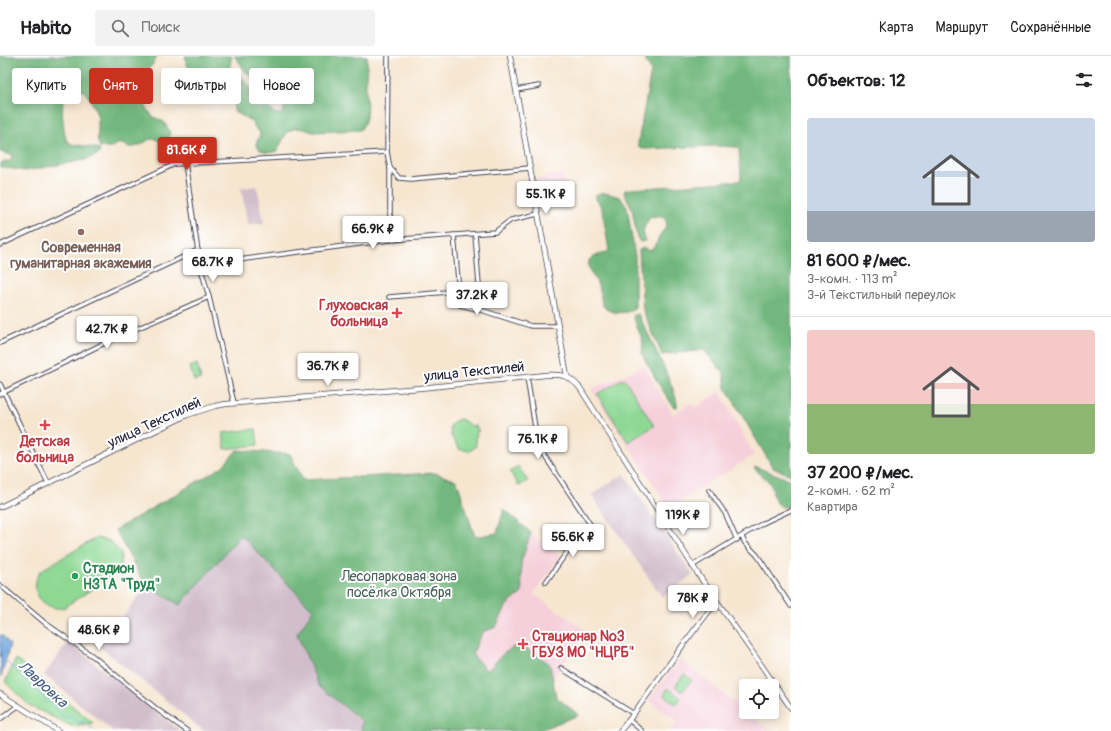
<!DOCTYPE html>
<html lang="ru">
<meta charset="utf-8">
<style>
body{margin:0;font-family:Pangolin,sans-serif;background:#f2f2f2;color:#202124;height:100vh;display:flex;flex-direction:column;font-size:15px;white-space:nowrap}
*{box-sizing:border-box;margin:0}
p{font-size:13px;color:#757577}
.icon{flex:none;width:22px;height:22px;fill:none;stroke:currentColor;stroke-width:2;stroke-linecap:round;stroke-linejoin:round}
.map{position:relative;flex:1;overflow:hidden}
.details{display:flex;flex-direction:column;background:#fff;width:320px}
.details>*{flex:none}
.top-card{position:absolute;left:12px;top:12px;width:380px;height:36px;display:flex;gap:8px}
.controls{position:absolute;left:739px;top:623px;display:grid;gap:8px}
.controls a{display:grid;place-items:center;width:40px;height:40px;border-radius:4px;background:#fff;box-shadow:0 2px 10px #0003;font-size:20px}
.price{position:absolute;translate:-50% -34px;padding:0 9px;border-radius:4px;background:#fff;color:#222;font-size:13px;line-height:26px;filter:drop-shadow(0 1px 2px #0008)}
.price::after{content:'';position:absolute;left:50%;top:24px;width:12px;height:9px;margin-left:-6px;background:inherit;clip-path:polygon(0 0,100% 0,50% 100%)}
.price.current{background:#c8321e;color:#fff}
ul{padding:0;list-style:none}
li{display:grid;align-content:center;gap:8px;height:212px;padding:0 16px}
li+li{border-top:1px solid #e0e0e0}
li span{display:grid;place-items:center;height:124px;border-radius:4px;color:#555}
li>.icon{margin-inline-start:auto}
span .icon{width:72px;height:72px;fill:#fffc;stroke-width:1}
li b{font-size:17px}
h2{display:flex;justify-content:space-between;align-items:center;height:48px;padding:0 16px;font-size:17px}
.chip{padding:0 14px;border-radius:4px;background:#fff;box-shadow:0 2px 10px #0003;font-size:14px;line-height:36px}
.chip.current{background:#c8321e;color:#fff}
header{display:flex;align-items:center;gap:24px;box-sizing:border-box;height:56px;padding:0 20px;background:#fff;border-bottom:1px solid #e0e0e0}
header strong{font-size:19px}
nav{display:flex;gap:22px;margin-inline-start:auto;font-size:14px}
.search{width:280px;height:36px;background:#f2f2f2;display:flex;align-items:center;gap:10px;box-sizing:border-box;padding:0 14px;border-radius:4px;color:#757577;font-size:15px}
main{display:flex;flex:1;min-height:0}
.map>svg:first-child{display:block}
.built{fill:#f5cfda}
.industrial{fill:#d1bdcb}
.green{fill:#8ed894;stroke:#587d68}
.forest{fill:#72b87e;stroke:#4a6d5c}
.water{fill:#6fa5dc;stroke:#48648c}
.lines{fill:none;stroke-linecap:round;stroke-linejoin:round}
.stream{stroke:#6fa5dc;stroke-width:1}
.minor-casing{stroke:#423f51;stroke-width:5.5}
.tertiary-casing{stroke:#423f51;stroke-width:6}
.minor{stroke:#fff;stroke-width:3.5}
.tertiary{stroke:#fff;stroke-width:4.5}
.education-dot{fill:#8d6e63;stroke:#fff;stroke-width:1.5}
.health-dot{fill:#e0444e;stroke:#fff;stroke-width:1.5}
.leisure-dot{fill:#2e9e5b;stroke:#fff;stroke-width:1.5}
.labels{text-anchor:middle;stroke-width:4;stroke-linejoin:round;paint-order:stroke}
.education-label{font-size:14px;font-weight:bold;fill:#785e54;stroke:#fff}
.health-label{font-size:14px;font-weight:bold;fill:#be3a42;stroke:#fff;text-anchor:end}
.street-label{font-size:14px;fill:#22223b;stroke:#fff}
.leisure-label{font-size:14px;font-weight:bold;fill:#27864d;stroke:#fff;text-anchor:start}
.park-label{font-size:14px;fill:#48625a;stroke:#fff}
.water-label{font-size:15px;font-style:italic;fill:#455d83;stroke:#fff}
</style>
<header>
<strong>Habito</strong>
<div class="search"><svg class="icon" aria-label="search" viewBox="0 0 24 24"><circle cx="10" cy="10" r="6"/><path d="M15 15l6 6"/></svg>Поиск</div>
<nav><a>Карта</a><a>Маршрут</a><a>Сохранённые</a></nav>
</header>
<main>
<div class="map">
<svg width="791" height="675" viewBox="0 0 791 675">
<rect width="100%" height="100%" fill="#fff"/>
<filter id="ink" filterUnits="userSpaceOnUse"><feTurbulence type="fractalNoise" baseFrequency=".025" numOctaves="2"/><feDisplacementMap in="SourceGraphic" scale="8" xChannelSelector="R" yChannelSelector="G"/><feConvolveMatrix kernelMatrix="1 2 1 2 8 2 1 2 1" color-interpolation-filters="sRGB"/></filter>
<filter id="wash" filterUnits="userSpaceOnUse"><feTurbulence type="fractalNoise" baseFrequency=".012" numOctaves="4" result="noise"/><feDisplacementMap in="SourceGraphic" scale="16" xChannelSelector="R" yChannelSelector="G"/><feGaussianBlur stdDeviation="0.9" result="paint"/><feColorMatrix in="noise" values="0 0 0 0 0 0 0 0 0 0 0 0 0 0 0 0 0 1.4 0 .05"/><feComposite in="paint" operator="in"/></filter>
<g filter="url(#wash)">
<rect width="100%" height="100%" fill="#f6e6d0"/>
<g class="built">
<path d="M563,118L567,136L541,141L538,122Z"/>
<path d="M644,310L673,358L691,347L695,352L720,336L754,399L669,452L591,333Z"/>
<path d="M519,469L561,500L533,538L587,575L548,630L489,621L459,600Z"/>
<path d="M680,603L746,656L772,675H670L677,666L648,644Z"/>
</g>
<g class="industrial">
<path d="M257,130L264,167L248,169L241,132Z"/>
<path d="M624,418L693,519L662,541L591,439Z"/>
<path d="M241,479L314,554L319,630L362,666L361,675H204L100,591L146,530L180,549Z"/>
<path d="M68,586L180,675H113L44,619Z"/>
</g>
<g class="green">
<path d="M197,308L201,323L194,325L190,311Z"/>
<path d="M624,322L654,370L628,386L597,338Z"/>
<path d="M459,363L463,364L471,370H476L478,373V376L476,378L477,380L475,382L476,390C472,395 468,396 462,393L460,394L451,380L450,371L453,366Z"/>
<path d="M256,373L258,389L225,393L223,377Z"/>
<path d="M518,410L528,425L519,430L510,416Z"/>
<path d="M96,482L110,485L121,497V509L118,516L63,552C47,554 32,541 36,524C37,521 39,518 40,515Z"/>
<path d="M16,603L93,667L71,670L30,650L5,626Z"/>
<path d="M684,618L692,624L682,636L675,630Z"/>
<path d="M668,632L681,642L676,648L664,639Z"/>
</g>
<g class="forest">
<path d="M0,0H157L153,8L145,17L143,33L145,49L152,60L164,66L170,76L168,83L163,86C146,79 150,86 137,90C130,93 127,90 122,88C117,87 114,90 110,92C107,93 103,91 100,91C95,82 99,76 98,66C97,54 92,45 84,35C54,28 63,67 66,84L71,88L96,92L100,94L99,98L85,104L25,115L0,111L1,107L9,105L13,102L12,99L0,96Z"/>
<path d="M185,0H232L229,13L217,22C199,19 188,21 185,0Z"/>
<path d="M234,0H367C368,8 366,17 366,25C365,40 371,62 360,74L313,76L304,73L295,72L287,76L277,95C267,98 261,98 256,88L259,81L260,76L256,73L251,65L234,55V47L228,24L232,18L239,19L275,58H282C287,46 286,31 275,23L263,27C244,20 246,13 234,0Z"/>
<path d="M643,0H791V419L773,412L726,332L724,317L704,294L662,299L643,254L639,194L644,192L650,195C656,190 657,186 660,179C662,176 665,173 666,170C669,160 657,159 650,161L643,174L645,185L640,186L637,181L632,152L624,137L625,134L631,133L740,125L741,120L739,94L737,91L714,90L645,93L639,91L638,87L651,15Z"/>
<path d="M605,137L620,141L627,151L635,201V251C634,252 632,254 630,255C624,258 608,257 604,251C600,244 601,236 598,229C594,219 587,216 589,204C596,197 604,200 609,194L602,153L599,147L596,143V139Z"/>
<path d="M638,258C645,272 680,340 677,351H674L661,332L642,298L643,286L633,260Z"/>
<path d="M237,394L290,398L303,424L435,417L457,425L475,481L497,477L504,453L531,477L521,506L522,537L507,549L496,571L483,576L472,598L487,615L504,597L519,588L550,608L556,641L579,659L537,675H361L362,665L319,630L297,578L313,554L241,479L180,549L146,530L115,474L222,411Z"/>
<path d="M756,411L791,424V450L782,451L776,446L773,439V433L769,426L754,412Z"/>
</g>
<path class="water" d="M0,579H2L10,589L1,621Z"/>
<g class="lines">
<path class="stream" d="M6,605L62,659L86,668L96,675"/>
</g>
</g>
<g filter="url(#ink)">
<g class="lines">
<defs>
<g id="minor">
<path d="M388,0L387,96L390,112V184"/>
<path d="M516,34L539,30"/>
<path d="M185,107L200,209L209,241L234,347"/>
<path d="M390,112L399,122L411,123L530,112"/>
<path d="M475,178L481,254L531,270H558"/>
<path d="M0,189L175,108L387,96"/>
<path d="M200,209L390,184L495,176L511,164L538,158"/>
<path d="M459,235L460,249L481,254"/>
<path d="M389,241L459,235L454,179"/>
<path d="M0,287L198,194"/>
<path d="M527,321L538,390L592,471L574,486L546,526"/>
<path d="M0,328L48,427"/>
<path d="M0,338L111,284L209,241"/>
<path d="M709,434L725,457L737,484"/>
<path d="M742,481L745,487L757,499L791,550"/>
<path d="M692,510L763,467L791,454"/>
<path d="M0,529L45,567L94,601L158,654L187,675"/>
<path d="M561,612L634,658"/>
<path d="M0,663L18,650"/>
<path d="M629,664L642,675"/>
</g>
<g id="tertiary">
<path d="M510,0L567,320"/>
<path d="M0,451L187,359L215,350L226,348L420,332L546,319C562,318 569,319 580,332L698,518L791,652"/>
<path d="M0,638L58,675"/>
<path d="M620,675L629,664L683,589L716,546"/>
</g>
</defs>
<use href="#minor" class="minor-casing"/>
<use href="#tertiary" class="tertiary-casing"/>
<use href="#minor" class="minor"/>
<use href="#tertiary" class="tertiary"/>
</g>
</g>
<circle class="education-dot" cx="81" cy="176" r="4"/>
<g class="health-dot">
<path d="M395 251h4v4h4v4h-4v4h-4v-4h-4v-4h4z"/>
<path d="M43 363h4v4h4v4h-4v4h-4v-4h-4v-4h4z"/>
<path d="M521 582h4v4h4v4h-4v4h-4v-4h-4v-4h4z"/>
</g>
<circle class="leisure-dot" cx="75" cy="520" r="4"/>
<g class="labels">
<g class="education-label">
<text x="81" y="196">Современная<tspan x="81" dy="16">гуманитарная акажемия</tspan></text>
</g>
<g class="health-label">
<text x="388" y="254">Глуховская<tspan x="388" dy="16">больница</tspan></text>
<text x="45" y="390" text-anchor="middle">Детская<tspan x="45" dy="16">больница</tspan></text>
<text x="532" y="585" text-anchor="start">Стационар №3<tspan x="532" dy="16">ГБУЗ МО "НЦРБ"</tspan></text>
</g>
<g class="street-label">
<text transform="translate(474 315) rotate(-6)" y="5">улица Текстилей</text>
<text transform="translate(154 366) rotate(-25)" y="5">улица Текстилей</text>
</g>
<g class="leisure-label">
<text x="83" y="517">Стадион<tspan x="83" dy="16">НЗТА "Труд"</tspan></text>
</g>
<g class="park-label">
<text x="399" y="525">Лесопарковая зона<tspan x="399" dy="16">посёлка Октября</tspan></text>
</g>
<g class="water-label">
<text transform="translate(43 628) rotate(43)" y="5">Лавровка</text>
</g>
</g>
</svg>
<div class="controls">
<a><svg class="icon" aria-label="locate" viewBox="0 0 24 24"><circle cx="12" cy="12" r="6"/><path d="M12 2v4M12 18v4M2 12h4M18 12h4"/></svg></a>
</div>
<b class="price current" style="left:187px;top:115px">81.6K ₽</b>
<b class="price" style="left:546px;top:159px">55.1K ₽</b>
<b class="price" style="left:373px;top:194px">66.9K ₽</b>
<b class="price" style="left:213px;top:227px">68.7K ₽</b>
<b class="price" style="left:477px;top:260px">37.2K ₽</b>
<b class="price" style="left:107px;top:294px">42.7K ₽</b>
<b class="price" style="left:328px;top:331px">36.7K ₽</b>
<b class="price" style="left:538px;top:404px">76.1K ₽</b>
<b class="price" style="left:683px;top:480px">119K ₽</b>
<b class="price" style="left:573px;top:502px">56.6K ₽</b>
<b class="price" style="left:693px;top:563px">78K ₽</b>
<b class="price" style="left:99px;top:595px">48.6K ₽</b>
<div class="top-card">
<a class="chip">Купить</a>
<a class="chip current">Снять</a>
<a class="chip">Фильтры</a>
<a class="chip">Новое</a>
</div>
</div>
<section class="details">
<h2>Объектов: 12<svg class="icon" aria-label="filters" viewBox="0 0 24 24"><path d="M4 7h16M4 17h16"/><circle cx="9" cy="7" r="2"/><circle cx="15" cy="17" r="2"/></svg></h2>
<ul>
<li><span style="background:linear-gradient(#c9d6e8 75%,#9aa5b1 0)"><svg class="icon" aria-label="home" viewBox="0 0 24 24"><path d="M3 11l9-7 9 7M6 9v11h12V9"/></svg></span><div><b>81 600 ₽/мес.</b><p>3-комн. · 113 m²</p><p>3-й Текстильный переулок</p></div></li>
<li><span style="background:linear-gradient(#f6c9c9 60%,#8fb573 0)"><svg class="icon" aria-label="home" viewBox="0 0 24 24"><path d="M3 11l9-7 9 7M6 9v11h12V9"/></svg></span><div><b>37 200 ₽/мес.</b><p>2-комн. · 62 m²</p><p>Квартира</p></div></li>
</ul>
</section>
</main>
